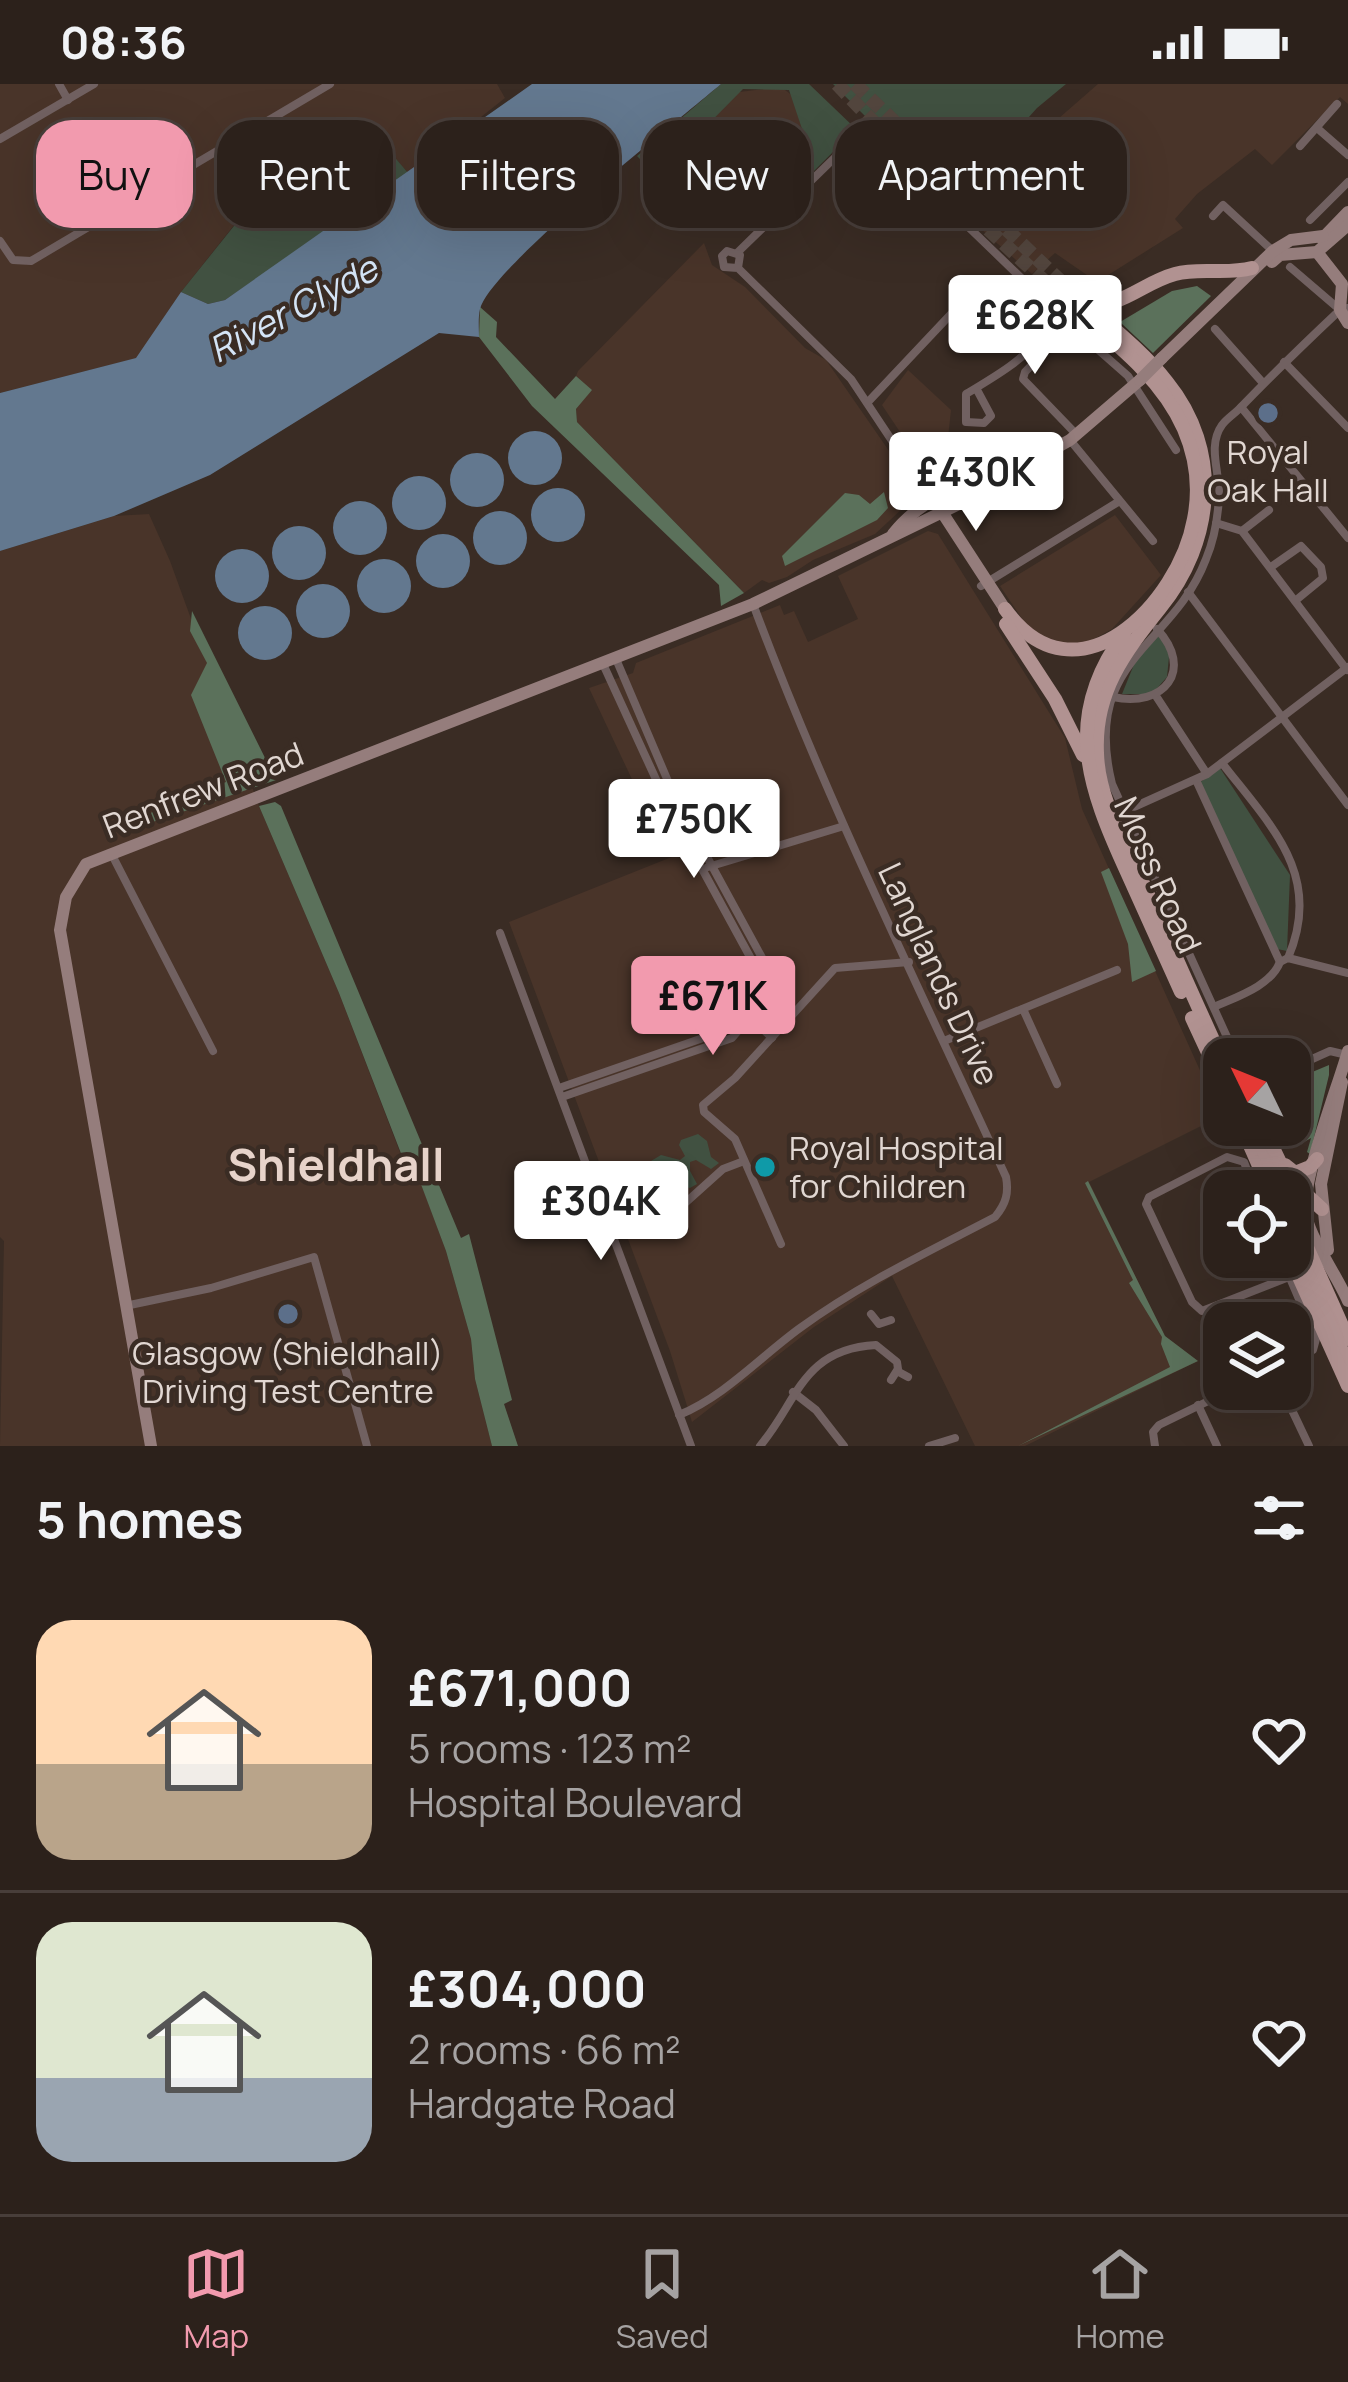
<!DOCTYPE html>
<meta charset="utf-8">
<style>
body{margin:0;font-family:Manrope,sans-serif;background:#342924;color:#f1f3f6;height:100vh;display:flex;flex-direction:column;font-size:45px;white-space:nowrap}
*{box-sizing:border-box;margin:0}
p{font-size:39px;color:#a6a3a3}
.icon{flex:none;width:66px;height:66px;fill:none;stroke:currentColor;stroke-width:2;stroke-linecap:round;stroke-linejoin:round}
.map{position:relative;height:1362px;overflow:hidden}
.side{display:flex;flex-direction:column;background:#2c211b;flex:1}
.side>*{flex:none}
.banner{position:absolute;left:36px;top:36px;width:1278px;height:108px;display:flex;gap:24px}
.needle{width:78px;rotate:313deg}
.fabs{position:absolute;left:1203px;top:954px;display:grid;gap:24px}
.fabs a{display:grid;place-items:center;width:108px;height:108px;border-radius:24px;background:#2c211b;box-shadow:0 12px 48px #0002,0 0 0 3px #483e3a;font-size:60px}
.price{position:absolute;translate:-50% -102px;padding:0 27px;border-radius:12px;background:#fff;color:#222;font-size:39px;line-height:78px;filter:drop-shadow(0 3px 6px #0008)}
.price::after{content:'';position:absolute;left:50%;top:72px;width:36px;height:27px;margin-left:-18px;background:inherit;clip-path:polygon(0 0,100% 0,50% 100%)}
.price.on{background:#f29aae;color:#111}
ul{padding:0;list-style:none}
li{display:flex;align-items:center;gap:36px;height:300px;padding:0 36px}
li+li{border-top:3px solid #483e3a}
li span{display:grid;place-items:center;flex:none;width:336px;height:240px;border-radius:36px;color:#555}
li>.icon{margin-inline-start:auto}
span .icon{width:144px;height:144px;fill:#fffc;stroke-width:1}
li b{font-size:51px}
h2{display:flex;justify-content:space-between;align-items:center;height:144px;padding:0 36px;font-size:51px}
.pill{padding:0 42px;border-radius:36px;background:#2c211b;box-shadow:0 12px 48px #0002,0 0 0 3px #483e3a;font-size:42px;line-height:108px}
.pill.on{background:#f29aae;color:#111}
.status{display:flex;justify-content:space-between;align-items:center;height:84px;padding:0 60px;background:#2c211b;direction:ltr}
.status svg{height:33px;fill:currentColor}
.dock{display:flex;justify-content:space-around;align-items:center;height:168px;border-top:3px solid #483e3a;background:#2c211b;font-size:33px;color:#a6a3a3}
.dock a{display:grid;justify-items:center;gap:6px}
.dock .on{color:#f29aae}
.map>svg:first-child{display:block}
.built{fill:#493429}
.green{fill:#415141}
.forest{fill:#5b715b}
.water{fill:#63788f}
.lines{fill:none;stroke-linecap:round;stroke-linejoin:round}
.primary-tunnel{stroke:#53463e;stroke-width:14;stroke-dasharray:14 7;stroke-linecap:butt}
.street{stroke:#716161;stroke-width:8}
.secondary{stroke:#957d7c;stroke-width:12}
.primary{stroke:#b19291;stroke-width:14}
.secondary-bridge{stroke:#957d7c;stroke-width:12}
.service-dot{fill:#5c6f8a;stroke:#3a2c24;stroke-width:4.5}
.culture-dot{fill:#0f9aa8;stroke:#3a2c24;stroke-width:4.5}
.labels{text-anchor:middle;stroke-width:9;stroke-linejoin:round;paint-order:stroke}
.poi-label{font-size:33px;fill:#e1d7d2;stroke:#3a2c24}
.street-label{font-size:33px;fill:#e1d7d2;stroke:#3a2c24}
.water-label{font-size:36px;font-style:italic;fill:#d4e4f6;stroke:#3a2c24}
.district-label{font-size:45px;font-weight:bold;fill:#e7d3ca;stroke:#3a2c24}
</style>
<div class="status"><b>08:36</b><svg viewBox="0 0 49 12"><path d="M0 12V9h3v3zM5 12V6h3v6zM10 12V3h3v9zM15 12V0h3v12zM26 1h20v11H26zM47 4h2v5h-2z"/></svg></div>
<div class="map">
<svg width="1348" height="1362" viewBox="0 0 1348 1362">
<rect width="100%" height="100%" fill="#3a2c24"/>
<g class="built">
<path d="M0,0H497L505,14L409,90L391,70L332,119L277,87L181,208L137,274L0,309Z"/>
<path d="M1098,0H1348V20L1340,13L1272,81L1255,65L1197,110L1175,135L1183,144L1097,198L1055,169L1032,190L964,130L1035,55Z"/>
<path d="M781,3L793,12L802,45L796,77L779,96L772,97L762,90L754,97L744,88L723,109L700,86L682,105L671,94L672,77L739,8Z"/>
<path d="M704,159L712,181L745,203L805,264L826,276L903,387L902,425L875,450L813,476L787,493L769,499L762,496L744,509L577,338L576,325L591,306L576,292L578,287Z"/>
<path d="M908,286L951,326L945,382L920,378L882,321Z"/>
<path d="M149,430L170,477L259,722L339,909L401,1071L410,1070L446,1167L471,1255L475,1295L492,1362H0L4,1157L0,1153V467L114,432Z"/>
<path d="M1115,431L1161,491L1112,545L1094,555L1080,561L1066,560L1031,548L1000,502Z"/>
<path d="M928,447L938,450L1065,654L1082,725L1217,1024L1213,1029L1215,1035L1089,1098L1165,1252L1198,1277L1025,1362H975L892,1192L814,1243L692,1338L670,1267L509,838L684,768L671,744L653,740L589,604L633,589L636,579L780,521L784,531L794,527L808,558L858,535L838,492Z"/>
</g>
<g class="green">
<path d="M721,0H809L856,45L770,131L765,125L768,119L800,88L802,79L796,74L802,45L789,6L743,5L672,77L671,94L682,105L676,111L637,72Z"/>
<path d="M833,0H1066L1037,24L952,119Z"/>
<path d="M391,69L409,90L225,216L208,220L181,208L278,87L332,119Z"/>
<path d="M1158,552L1170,563L1167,593L1152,610H1122L1135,578Z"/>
<path d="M1220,684L1290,791L1287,867L1277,865L1199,699Z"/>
<path d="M698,1050L707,1057L711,1073L719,1079L711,1085L696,1076L690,1078V1087L697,1100L690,1104L679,1101L676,1107L685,1114L672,1121H659L648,1110L650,1106L673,1098L650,1082L651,1077L661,1071L680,1076L685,1072L679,1061L681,1056Z"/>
</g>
<g class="forest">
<path d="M1197,202L1211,212L1153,269L1120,238L1172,207Z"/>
<path d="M480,223L497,238L496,253L555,315L576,292L592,306L576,325L577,338L744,509L721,522L719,501L532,322L479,253Z"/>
<path d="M884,408L888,424L877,436L785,482L782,472L845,409L859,411L870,420Z"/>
<path d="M192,527L276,696L141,742L148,730L226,698L191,611L207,579L190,547Z"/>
<path d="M275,718L281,722L461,1154L469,1150L512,1316L504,1320L518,1362H492L475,1295L471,1255L446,1167L410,1071L402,1072L339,909L259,722Z"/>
<path d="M1109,784L1156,887L1132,898L1128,860L1101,788Z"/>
<path d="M1329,981V991L1310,1070L1307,1068L1311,1054L1304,1058C1283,1043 1293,1016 1298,994Z"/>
<path d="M1088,1097L1165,1252L1198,1277L1018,1362L1170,1283L1161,1260L1162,1253L1129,1199L1133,1196L1085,1099Z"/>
</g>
<g class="water">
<path d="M532,0H721C679,36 491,183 480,225C478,233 479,245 479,253L439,249L210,391L114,432L0,467V309L136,274L181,208L208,220L225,216Z"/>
<circle cx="535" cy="374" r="27"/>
<circle cx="477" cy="396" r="27"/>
<circle cx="419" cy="419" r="27"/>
<circle cx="558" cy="431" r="27"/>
<circle cx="360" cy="444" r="27"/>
<circle cx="500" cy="454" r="27"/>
<circle cx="299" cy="469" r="27"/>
<circle cx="443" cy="477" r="27"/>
<circle cx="242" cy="492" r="27"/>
<circle cx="384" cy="502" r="27"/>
<circle cx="323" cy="527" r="27"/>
<circle cx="265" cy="549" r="27"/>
</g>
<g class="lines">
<g class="primary-tunnel">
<path d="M837,0L883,48L1067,218"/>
<path d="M855,0L1075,211"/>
</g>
<g class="street">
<path d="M59,0L68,16"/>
<path d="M1317,44L1348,71"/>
<path d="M0,55L94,0"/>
<path d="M1300,62L1337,20"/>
<path d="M1213,132L1223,121L1273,167"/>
<path d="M1310,136L1348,98"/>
<path d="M0,157L13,176L31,177L330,0"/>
<path d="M738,168L860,49L872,50L1070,241L1128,292L1176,366"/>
<path d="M1290,183L1339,225"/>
<path d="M738,184L740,171L727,167L722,172L724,183L738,184L851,295L932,417"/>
<path d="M1070,241L1025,288L1023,295L1077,351"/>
<path d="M1215,245L1263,299"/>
<path d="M1284,278L1348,344"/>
<path d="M976,304L991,332L984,339L966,338V310C999,290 1017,280 1045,251"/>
<path d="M868,318L968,212L974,213L1031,265"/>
<path d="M1241,323L1348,454"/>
<path d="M1070,356L1153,457"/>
<path d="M1216,439L1242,447L1347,586"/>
<path d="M1242,447L1269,426"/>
<path d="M1271,483L1301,462L1321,483L1323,494L1295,517"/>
<path d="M981,502L1118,418"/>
<path d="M1188,508L1348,721"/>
<path d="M1156,612L1207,690"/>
<path d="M1113,613C1164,624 1195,586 1157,545"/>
<path d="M1222,679C1270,741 1324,791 1288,874"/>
<path d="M1196,696L1280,878"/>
<path d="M1125,727L1207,690L1348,583"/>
<path d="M111,769L213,967"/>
<path d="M708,783L844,742"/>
<path d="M500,849L691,1362"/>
<path d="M1214,923C1236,913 1271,902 1280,878L1288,874L1348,889"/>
<path d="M1023,925L1057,1000"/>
<path d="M752,934L772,954"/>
<path d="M944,957L1117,886"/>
<path d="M1237,975L1112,700C1081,574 1172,565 1206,475C1214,456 1218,433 1219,412C1220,388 1207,362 1222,341C1227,334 1236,329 1242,322C1274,289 1306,258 1340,226L1348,224"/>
<path d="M1290,985L1330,967L1347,971"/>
<path d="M559,1004L726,946L754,920L759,902L755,882L671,728L603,580"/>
<path d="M562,1013L732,954L767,913L771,903L766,881L676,716L616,575"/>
<path d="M1255,1107L1244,1078L1227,1073L1149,1113L1146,1120L1192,1218L1202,1227L1289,1193"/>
<path d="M614,1152L684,1120L723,1085L744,1077"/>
<path d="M781,1160L735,1055L704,1028L703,1021L735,994L835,884L909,878"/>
<path d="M1281,1173L1316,1255L1313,1266L1290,1278"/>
<path d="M125,1222L211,1204L314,1173L367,1362"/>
<path d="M871,1230L879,1240L891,1236"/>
<path d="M897,1287L908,1293"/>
<path d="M1282,1305L1309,1362"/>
<path d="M793,1308L816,1326L844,1362"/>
<path d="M1198,1321L1217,1362"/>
<path d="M679,1331C725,1312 760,1273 800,1244C862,1199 928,1168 995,1133C1006,1120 1009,1109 1006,1093C919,903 826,716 753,520"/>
<path d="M760,1362C798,1317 802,1265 876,1261L897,1278L898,1285L891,1296"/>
<path d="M929,1362L955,1354"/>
<path d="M1155,1362L1153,1348L1159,1341L1233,1305"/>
</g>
<g class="secondary">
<path d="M1322,155L1348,128"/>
<path d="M1317,168L1342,200L1340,226L1348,239"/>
<path d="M1272,178L1280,171L1317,168L1348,141"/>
<path d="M1162,274L1273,167L1291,156L1323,152"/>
<path d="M938,422L1005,525"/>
<path d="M893,450C917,419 967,392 1006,392"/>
<path d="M1348,967C1339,1000 1299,1102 1306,1132C1312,1157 1337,1192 1348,1217"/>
<path d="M1328,1166L1321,1100L1342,998"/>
<path d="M151,1362L60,846L66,813L86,780L753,520L998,401L1006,392L1070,356L1140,296"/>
</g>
<g class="primary">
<path d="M1075,211C1106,239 1141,265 1167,298C1223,367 1214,458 1160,524C1124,569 1094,608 1097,669C1098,714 1124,757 1142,797C1169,858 1196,919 1224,980"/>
<path d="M1086,221C1122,224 1142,199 1175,190C1200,183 1226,191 1252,184"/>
<path d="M1005,525C1076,625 1179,519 1194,435C1200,405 1196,373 1184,345C1161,292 1110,255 1067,218"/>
<path d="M1006,540L1055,615L1083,671"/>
<path d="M1124,550C1062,633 1088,703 1127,788C1145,828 1163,868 1181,908"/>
<path d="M1192,934L1224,1003"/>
<path d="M1241,1041L1270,1107"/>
<path d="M1252,1041L1282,1107"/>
<path d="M1262,1041L1287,1093L1322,1125"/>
<path d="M1285,1081L1295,1089L1310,1083L1317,1075"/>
<path d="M1290,1125L1348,1255"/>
<path d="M1290,1151L1348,1280"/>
<path d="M1290,1173L1348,1302"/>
</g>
<path class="secondary-bridge" d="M1140,296L1162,274"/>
</g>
<g class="service-dot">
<circle cx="1268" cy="329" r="12"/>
<circle cx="288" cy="1230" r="12"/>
</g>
<circle class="culture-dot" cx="765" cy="1083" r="12"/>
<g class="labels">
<g class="poi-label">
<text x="1268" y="380">Royal<tspan x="1268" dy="38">Oak Hall</tspan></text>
<text x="789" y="1076" text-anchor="start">Royal Hospital<tspan x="789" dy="38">for Children</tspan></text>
<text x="288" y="1281">Glasgow (Shieldhall)<tspan x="288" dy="38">Driving Test Centre</tspan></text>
</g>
<g class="street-label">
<text transform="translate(203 706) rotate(-21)" y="12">Renfrew Road</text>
<text transform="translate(1158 791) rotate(66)" y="12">Moss Road</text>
<text transform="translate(939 890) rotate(65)" y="12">Langlands Drive</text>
</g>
<g class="water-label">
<text transform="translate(293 225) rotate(-28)" y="13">River Clyde</text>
</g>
<g class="district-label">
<text x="336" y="1097">Shieldhall</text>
</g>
</g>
</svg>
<div class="fabs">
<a><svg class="needle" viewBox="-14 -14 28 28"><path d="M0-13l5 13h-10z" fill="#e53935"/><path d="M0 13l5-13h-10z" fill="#a6a3a3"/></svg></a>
<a><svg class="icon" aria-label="locate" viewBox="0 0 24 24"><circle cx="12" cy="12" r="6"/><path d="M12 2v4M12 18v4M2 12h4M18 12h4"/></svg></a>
<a><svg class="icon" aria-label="layers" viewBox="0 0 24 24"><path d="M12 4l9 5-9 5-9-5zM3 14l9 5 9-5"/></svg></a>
</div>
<b class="price" style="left:1035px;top:293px">£628K</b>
<b class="price" style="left:976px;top:450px">£430K</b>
<b class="price" style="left:694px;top:797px">£750K</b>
<b class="price on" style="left:713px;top:974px">£671K</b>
<b class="price" style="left:601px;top:1179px">£304K</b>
<div class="banner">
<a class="pill on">Buy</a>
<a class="pill">Rent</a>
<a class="pill">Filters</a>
<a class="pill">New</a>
<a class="pill">Apartment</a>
</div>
</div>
<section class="side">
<h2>5 homes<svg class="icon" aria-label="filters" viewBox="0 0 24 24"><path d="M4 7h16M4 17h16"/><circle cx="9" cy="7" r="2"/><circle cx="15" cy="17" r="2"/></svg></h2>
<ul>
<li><span style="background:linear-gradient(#ffd9b3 60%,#b9a48a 0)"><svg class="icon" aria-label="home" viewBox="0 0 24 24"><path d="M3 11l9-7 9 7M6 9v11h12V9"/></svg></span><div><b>£671,000</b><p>5 rooms · 123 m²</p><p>Hospital Boulevard</p></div><svg class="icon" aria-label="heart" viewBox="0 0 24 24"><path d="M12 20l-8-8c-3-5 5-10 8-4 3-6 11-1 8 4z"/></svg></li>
<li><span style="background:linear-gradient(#dfe7d0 65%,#9aa5b1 0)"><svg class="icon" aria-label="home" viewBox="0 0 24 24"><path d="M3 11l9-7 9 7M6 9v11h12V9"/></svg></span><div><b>£304,000</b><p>2 rooms · 66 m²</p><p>Hardgate Road</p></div><svg class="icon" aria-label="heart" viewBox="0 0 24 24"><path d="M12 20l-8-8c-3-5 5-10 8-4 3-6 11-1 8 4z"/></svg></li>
</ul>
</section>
<nav class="dock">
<a class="on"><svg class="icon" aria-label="map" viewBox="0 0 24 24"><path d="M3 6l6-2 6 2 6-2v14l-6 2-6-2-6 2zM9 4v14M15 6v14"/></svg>Map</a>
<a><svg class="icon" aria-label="saved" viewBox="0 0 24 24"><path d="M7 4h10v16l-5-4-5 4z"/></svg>Saved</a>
<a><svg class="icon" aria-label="home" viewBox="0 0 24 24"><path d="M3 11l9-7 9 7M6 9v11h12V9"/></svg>Home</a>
</nav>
